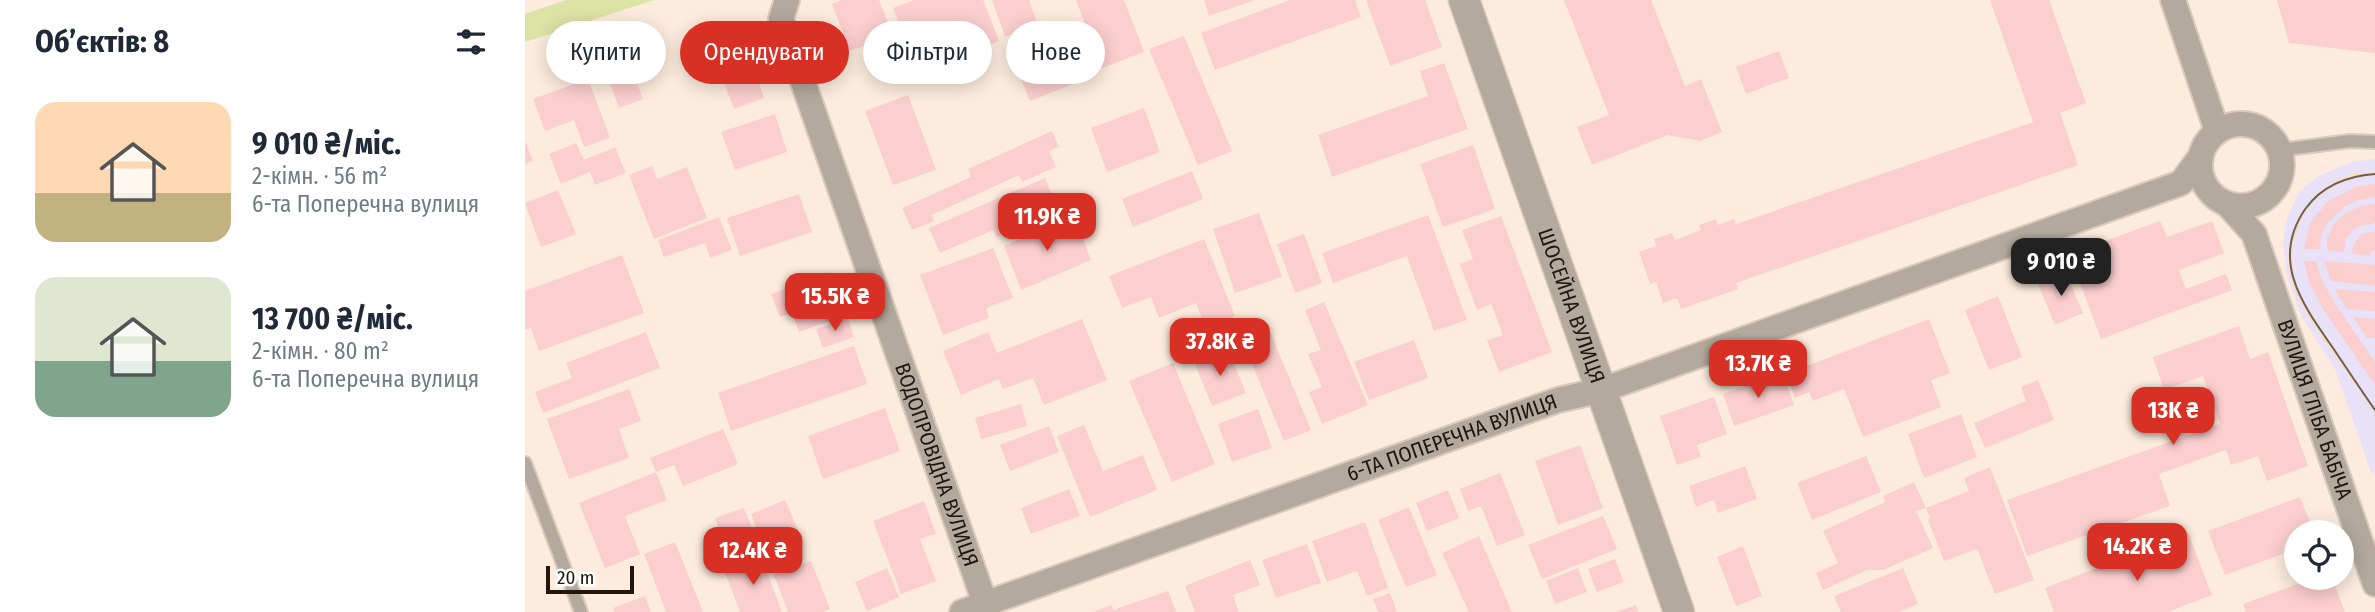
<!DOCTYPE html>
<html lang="uk">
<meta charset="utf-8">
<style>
body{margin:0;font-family:"Fira Sans Condensed",sans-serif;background:#f2f2f3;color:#1f2937;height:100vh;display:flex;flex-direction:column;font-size:26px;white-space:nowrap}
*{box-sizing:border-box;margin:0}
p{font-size:23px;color:#747a83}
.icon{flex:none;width:38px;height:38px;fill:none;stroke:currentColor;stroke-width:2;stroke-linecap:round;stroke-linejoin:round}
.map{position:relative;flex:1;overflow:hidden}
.panel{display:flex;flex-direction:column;background:#fff;width:525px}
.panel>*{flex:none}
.hud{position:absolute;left:21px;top:21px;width:665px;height:63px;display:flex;gap:14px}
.fabs{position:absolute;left:1759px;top:520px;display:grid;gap:14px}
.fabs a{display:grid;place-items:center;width:70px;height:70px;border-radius:50%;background:#fff;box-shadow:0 4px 18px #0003;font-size:35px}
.scale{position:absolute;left:21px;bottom:18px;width:88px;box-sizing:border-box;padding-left:7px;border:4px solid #20160d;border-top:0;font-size:19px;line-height:24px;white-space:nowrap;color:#20160d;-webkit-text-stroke:5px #fff;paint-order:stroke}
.price{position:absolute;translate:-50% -60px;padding:0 16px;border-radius:14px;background:#d93025;color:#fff;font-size:23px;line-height:46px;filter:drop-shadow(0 2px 4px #0008)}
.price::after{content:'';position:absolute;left:50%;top:42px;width:21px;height:16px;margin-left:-10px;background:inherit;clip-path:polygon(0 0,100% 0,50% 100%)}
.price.current{background:#222;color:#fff}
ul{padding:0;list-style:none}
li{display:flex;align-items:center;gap:21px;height:175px;padding:0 35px}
li span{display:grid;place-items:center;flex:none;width:196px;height:140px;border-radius:21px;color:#555}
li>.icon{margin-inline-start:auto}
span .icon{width:84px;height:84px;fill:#fffc;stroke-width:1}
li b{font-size:30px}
h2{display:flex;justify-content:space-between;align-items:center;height:84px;padding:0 35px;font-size:30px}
.pill{padding:0 24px;border-radius:32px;background:#fff;box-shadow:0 4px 18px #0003;font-size:24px;line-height:63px}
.pill.current{background:#d93025;color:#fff}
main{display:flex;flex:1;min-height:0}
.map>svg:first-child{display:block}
.commercial{fill:#e8e1f7}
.built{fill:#fddcbd}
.green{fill:#dde2a5}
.building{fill:#fbcfce}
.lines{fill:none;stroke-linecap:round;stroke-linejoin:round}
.service-casing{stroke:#dacabc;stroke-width:16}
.minor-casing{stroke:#dacabc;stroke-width:28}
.tertiary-casing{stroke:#dacabc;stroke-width:33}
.service{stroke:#b3a99d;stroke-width:12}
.minor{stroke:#b3a99d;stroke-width:24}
.tertiary{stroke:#b3a99d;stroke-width:30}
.tram{stroke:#6b5f54;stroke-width:2}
.labels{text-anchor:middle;stroke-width:5;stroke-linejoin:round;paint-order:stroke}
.street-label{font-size:21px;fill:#20160d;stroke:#fff}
</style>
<main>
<section class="panel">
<h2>Об’єктів: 8<svg class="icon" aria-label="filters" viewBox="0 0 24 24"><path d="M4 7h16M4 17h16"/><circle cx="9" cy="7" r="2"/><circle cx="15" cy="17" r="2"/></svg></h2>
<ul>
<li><span style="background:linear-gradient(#ffd9b3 65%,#c2b280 0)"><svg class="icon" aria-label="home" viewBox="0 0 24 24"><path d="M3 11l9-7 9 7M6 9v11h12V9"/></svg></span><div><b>9 010 ₴/міс.</b><p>2-кімн. · 56 m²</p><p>6-та Поперечна вулиця</p></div></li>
<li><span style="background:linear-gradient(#dfe7d0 60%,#7fa58c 0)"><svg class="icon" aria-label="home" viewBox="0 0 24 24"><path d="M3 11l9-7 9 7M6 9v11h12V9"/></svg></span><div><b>13 700 ₴/міс.</b><p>2-кімн. · 80 m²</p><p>6-та Поперечна вулиця</p></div></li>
</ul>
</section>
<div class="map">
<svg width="1850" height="612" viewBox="0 0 1850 612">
<rect width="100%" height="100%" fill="#fdecdd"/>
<path class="commercial" d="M1850,159V473L1846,472L1810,369L1777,317L1762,277L1758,246L1761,221L1774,192L1792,177L1826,162Z"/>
<path class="built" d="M1850,172V175L1828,178L1809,186L1790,199L1777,217L1768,243L1767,254L1768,272L1773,291L1786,313L1850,409V413L1783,316L1771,294L1764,272L1763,254L1765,242L1774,216L1788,197L1807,183L1827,174Z"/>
<path class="green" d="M41,0H129L0,42V14Z"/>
<g class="building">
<path d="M317,0H354L368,36L325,51L307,4Z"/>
<path d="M389,0H458L474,41L393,71L368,8Z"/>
<path d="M467,0H504L513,25L480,37Z"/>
<path d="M551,0H599L619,52L577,68Z"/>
<path d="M679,0H730L684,16Z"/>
<path d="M765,0H830L836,17L690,70L676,33Z"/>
<path d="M841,0H900L917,47L865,66Z"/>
<path d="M1039,0H1126L1160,86L1176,79L1197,132L1175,141L1143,135L1067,165L1052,127L1084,115Z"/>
<path d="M1465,0H1524L1561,103L1535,113L1553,165L1211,283L1213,289L1156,309L1152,298L1138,303L1131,282L1125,284L1114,252L1131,246L1129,239L1147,233L1150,240L1176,230L1174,225L1191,219L1193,225L1209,219L1211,224L1508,122Z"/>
<path d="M1752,0H1850V53L1764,43Z"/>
<path d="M659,36L707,151L673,165L624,49Z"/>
<path d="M509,37L522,67L538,61L532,45L547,40L563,78L505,101L483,47Z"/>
<path d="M1254,51L1264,78L1221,94L1211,67Z"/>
<path d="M223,53L239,98L209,109L192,65Z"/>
<path d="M919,63L943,129L807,177L793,135L903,96L895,71Z"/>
<path d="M106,67L118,99L94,108L82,75Z"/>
<path d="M63,79L85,138L59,147L49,120L20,131L8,99Z"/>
<path d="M383,95L411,170L368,185L340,111Z"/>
<path d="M619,108L635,152L582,172L566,128Z"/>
<path d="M250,114L262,152L210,170L196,132Z"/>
<path d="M527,131L534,147L524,151L531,167L497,182L494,175L407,215L409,221L387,230L377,208L446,177L443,169Z"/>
<path d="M0,141L8,161L0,164Z"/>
<path d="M51,143L59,160L90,147L101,173L70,185L65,172L36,184L24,154Z"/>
<path d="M948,145L970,209L918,227L895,164Z"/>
<path d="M127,166L132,179L162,167L182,218L129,239L104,175Z"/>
<path d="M667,171L678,199L608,227L597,199Z"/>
<path d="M520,178L537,217L503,231L500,225L472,237L468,230L415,253L404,228Z"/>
<path d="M1850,184V197L1834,200L1819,207L1803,222L1796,235L1795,249H1779L1785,223L1803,201L1830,187Z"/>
<path d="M33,190L51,234L16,247L0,203Z"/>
<path d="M274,194L287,232L215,256L202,218Z"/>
<path d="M1850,204V223L1834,226L1827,231L1821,239L1819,252L1802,250V239L1808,225L1818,215L1835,206Z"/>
<path d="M734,213L757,277L710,293L688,229Z"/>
<path d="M903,215L942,320L909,331L882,256L808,283L797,253Z"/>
<path d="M549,216L566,260L496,290L479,246Z"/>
<path d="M976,216L1027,352L974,372L962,340L978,335L966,304L952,310L935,264L948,259L937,230Z"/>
<path d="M194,217L207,250L185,258L180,243L139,257L133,240Z"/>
<path d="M1635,221L1642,237L1687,221L1699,253L1654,270L1661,289L1701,274L1707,290L1576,339L1544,254Z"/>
<path d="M1850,231V250L1846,251L1845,256L1827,254L1828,246L1835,235Z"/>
<path d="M779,234L797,283L770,293L752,244Z"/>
<path d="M679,239L710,316L680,327L671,303L634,318L626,297L597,308L584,276Z"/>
<path d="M468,248L488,298L461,308L464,318L418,335L395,275Z"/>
<path d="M97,255L119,313L14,351L6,328L0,330V291Z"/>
<path d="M1779,261H1791L1796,278L1809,302L1850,362V385L1798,309L1784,282Z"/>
<path d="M1799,261L1850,265V286L1806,281Z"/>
<path d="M306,272L322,315L274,332L267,313L255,317L246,294Z"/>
<path d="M1541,272L1558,313L1530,325L1513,284Z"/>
<path d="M1809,289L1850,292V311L1822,309Z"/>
<path d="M1473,296L1497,357L1464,370L1440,310Z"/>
<path d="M799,302L843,405L797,424L784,392L797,387L783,354L796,350L780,310Z"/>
<path d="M1828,317L1850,319V338H1842Z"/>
<path d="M323,318L329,337L298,348L291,329Z"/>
<path d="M557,319L582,380L519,405L508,378L478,389L474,379L436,395L418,351L463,332L472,353Z"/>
<path d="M1404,319L1425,373L1406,380L1416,407L1338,437L1319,389L1288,401L1284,392L1270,398L1261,374Z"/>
<path d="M742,324L786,430L759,441L715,335Z"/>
<path d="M1714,326L1725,359L1743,352L1783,466L1742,481L1733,456L1706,465L1701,450L1634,474L1645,506L1502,556L1482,500L1695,424L1678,376L1639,390L1628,357Z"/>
<path d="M121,332L135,368L18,413L10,392L47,378L41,363Z"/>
<path d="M889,340L903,378L844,400L829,362Z"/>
<path d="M329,346L342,384L206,431L193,393Z"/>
<path d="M704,351L721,393L687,406L670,364Z"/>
<path d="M648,363L690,464L647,482L604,381Z"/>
<path d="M1258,374L1269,405L1209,426L1198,394Z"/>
<path d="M1513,380L1529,420L1460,448L1449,423L1501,401L1496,387Z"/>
<path d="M104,389L116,421L94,429L104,458L44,479L22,419Z"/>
<path d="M1189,397L1202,434L1172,445L1176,457L1152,465L1135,416Z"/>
<path d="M496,404L502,426L456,439L450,418Z"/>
<path d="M360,408L375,451L298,479L283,436Z"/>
<path d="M733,409L747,448L707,462L693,424Z"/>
<path d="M1436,414L1452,457L1399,478L1383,434Z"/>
<path d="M559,425L578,471L618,455L632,490L565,517L532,436Z"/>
<path d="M524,426L534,452L485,471L475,445Z"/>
<path d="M198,429L213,464L158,486L149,465L131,472L125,458Z"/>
<path d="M1055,445L1078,508L1033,525L1010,461Z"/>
<path d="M1341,456L1356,492L1287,520L1272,483Z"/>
<path d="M1220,466L1232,499L1193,513L1189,500L1171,507L1164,486Z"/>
<path d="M1465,467L1509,580L1470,594L1452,549L1419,561L1403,520L1405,518L1401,508L1444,491L1439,478Z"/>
<path d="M131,472L142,500L100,516L115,554L80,568L54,503Z"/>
<path d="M975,473L1000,535L972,546L956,506L943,511L935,489Z"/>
<path d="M1389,482L1401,508L1391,511L1408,548L1358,570H1342L1298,590L1291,573L1313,563L1298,531L1360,502L1358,496Z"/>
<path d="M544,489L555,516L506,534L496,508Z"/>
<path d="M923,490L934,518L902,531L891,503Z"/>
<path d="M1775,497L1789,532H1771V549L1700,575L1683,531Z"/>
<path d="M260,500L275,535L240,550L226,514Z"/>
<path d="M399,501L411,534L395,539L411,581L376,594L348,521Z"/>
<path d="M884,507L912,575L881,587L853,520Z"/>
<path d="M219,508L236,551L207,562L190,518Z"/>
<path d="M1078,516L1092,549L1017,579L1003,545Z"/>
<path d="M840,522L863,588L842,596L832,571L802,582L787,541Z"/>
<path d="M1663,533L1687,595L1643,612H1529L1520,588Z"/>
<path d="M954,536L987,612H944L917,553Z"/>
<path d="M150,542L178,612H141L119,554Z"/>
<path d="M782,544L796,583L751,598L737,560Z"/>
<path d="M1218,546L1237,596L1211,606L1192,557Z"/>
<path d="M236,556L257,612H215L199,570Z"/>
<path d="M1090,559L1099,582L1072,592L1063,569Z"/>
<path d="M725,560L735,585L708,595L714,612H670L660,586Z"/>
<path d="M286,561L305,609L297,612H263L249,575Z"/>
<path d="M362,568L374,597L342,611L330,582Z"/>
<path d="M1053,568L1062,592L1030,604L1021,581Z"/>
<path d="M1378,568L1393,604L1374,612H1316L1309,596Z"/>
<path d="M1789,578H1807L1820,612H1721L1718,604Z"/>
<path d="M643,591L651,612H568L587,605L588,610Z"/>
<path d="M865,593L872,612H853L848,599Z"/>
<path d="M120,596L126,612H90L88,608Z"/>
<path d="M1111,605L1113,612H1091Z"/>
</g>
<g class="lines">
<defs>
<g id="service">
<path d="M1755,150L1825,141L1850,142"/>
<path d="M0,463L56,612"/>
</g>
<g id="minor">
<path id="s1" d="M262,0L256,19L463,612"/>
<path d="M1648,0L1692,131"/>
<circle cx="1716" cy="165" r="41"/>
<path id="s2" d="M1702,204L1729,234L1850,584"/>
<path id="s3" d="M437,612L1033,400L1077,390L1656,183L1676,156"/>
</g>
<g id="tertiary">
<path id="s4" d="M939,0L1154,612"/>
</g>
</defs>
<use href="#service" class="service-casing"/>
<use href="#minor" class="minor-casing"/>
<use href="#tertiary" class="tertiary-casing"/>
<use href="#service" class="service"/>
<use href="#minor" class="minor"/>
<use href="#tertiary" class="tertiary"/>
<path class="tram" d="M1850,174C1822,176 1798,185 1781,208C1744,260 1778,305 1808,348C1822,369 1836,390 1850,410"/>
</g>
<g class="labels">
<g class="street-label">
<text dy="7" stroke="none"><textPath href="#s4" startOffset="324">ШОСЕЙНА ВУЛИЦЯ</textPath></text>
<text dy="7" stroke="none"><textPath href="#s2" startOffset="226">ВУЛИЦЯ ГЛІБА БАБІЧА</textPath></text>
<text dy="7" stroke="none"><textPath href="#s3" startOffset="520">6-ТА ПОПЕРЕЧНА ВУЛИЦЯ</textPath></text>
<text dy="7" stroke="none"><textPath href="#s1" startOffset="492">ВОДОПРОВІДНА ВУЛИЦЯ</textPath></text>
</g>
</g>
</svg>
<div class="fabs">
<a><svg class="icon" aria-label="locate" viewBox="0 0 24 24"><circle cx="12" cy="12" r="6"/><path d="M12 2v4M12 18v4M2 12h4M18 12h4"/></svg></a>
</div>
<div class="scale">20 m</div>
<b class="price" style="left:522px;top:253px">11.9K ₴</b>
<b class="price current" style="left:1536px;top:298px">9 010 ₴</b>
<b class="price" style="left:310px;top:333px">15.5K ₴</b>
<b class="price" style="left:695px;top:378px">37.8K ₴</b>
<b class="price" style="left:1233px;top:400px">13.7K ₴</b>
<b class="price" style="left:1648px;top:447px">13K ₴</b>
<b class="price" style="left:1612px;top:583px">14.2K ₴</b>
<b class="price" style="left:228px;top:587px">12.4K ₴</b>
<div class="hud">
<a class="pill">Купити</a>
<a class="pill current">Орендувати</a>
<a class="pill">Фільтри</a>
<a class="pill">Нове</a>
</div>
</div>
</main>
